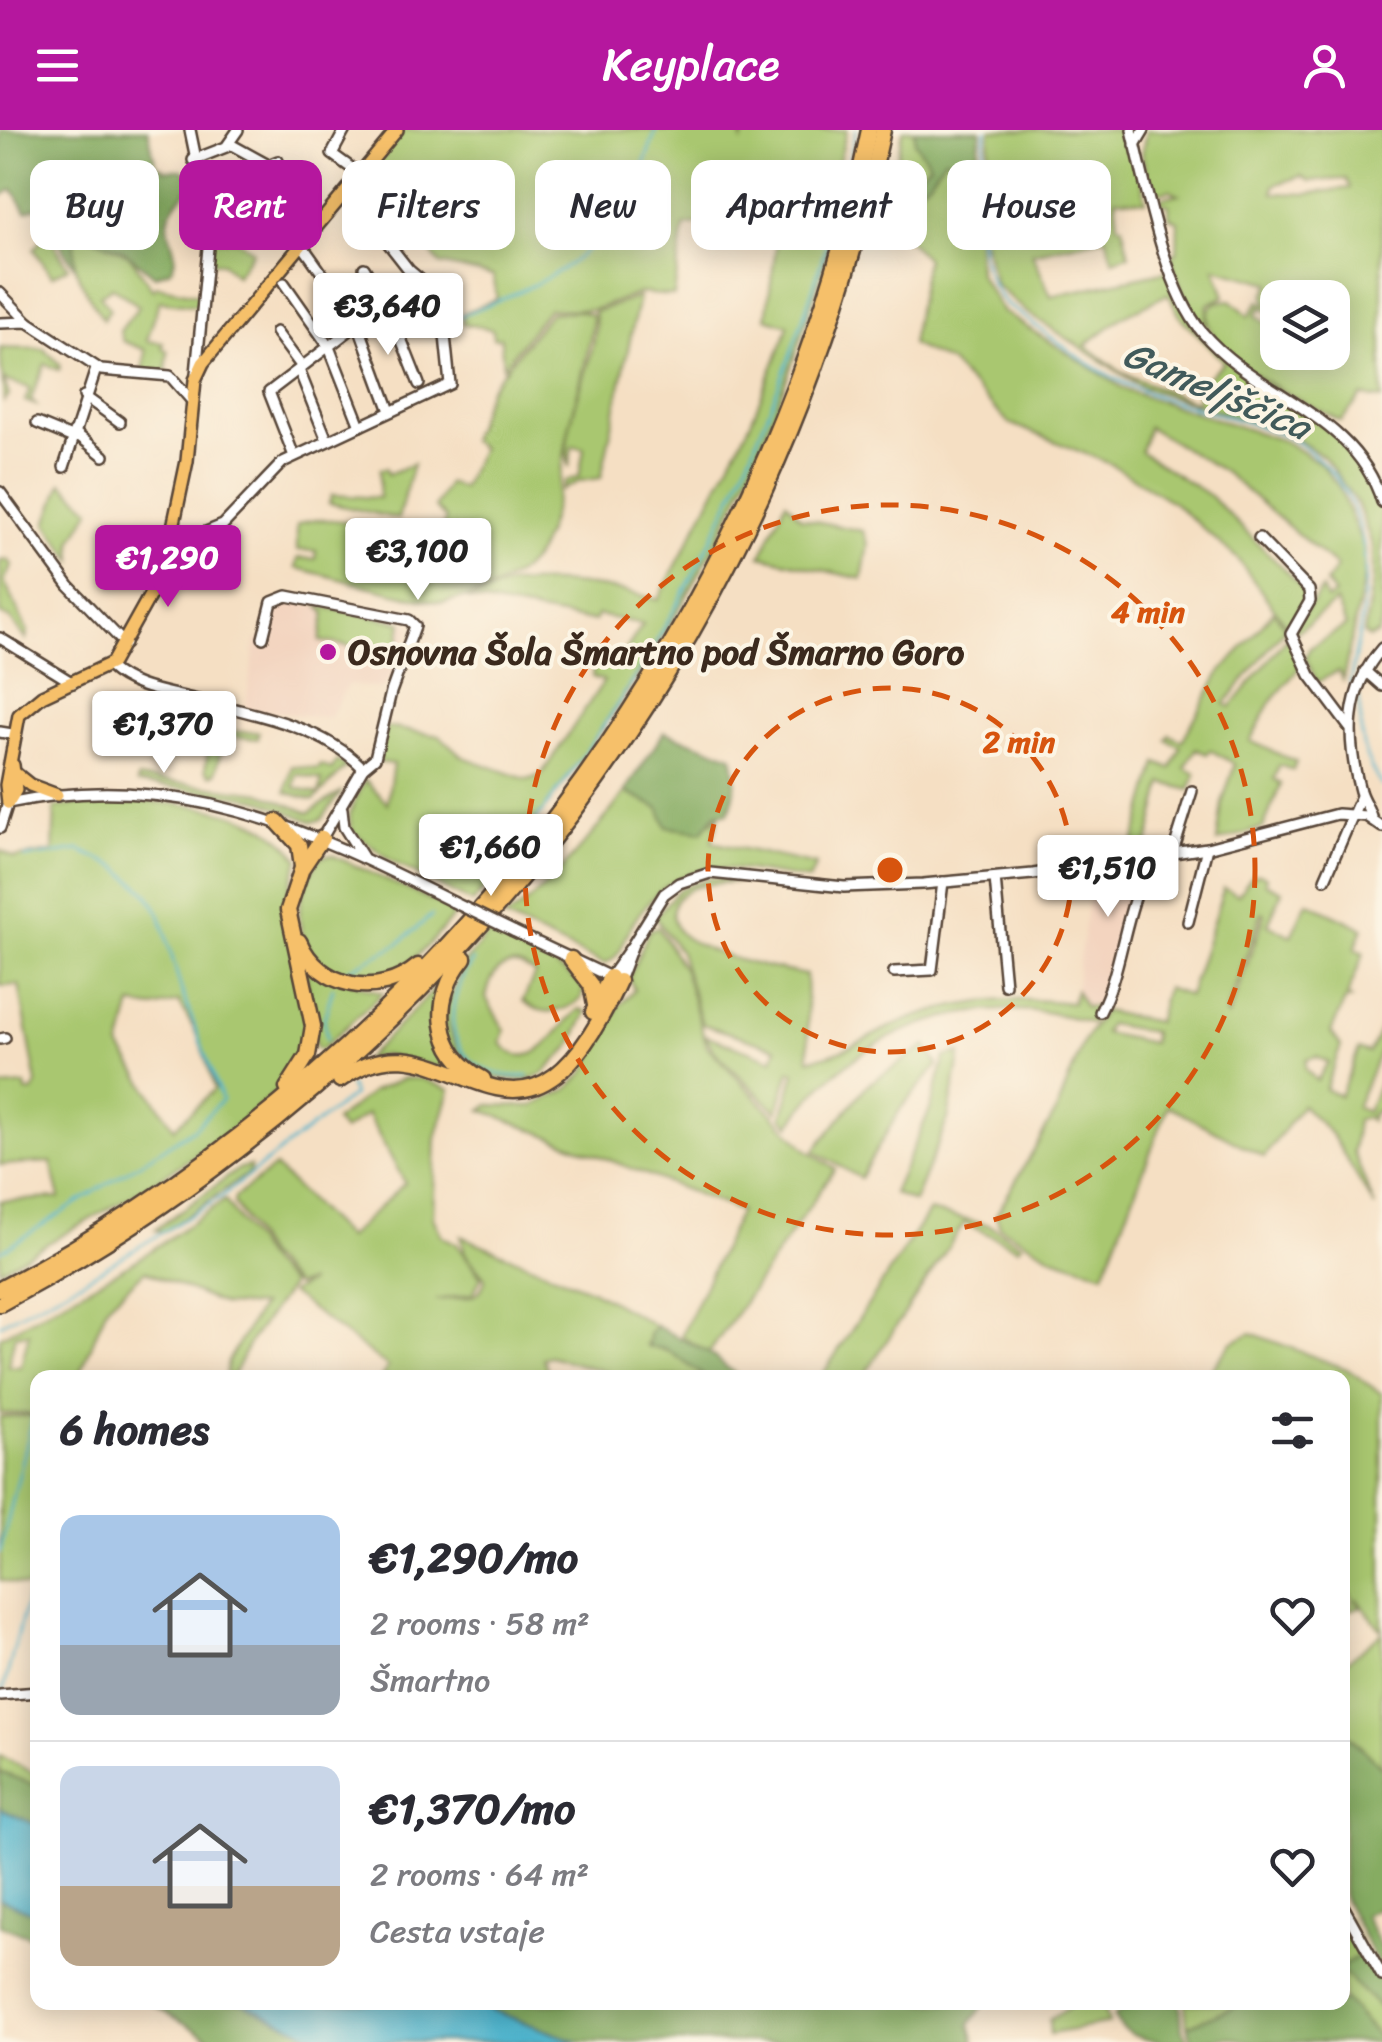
<!DOCTYPE html>
<meta charset="utf-8">
<style>
body{margin:0;font-family:Sriracha,sans-serif;background:#f7f7f7;color:#2b2b33;height:100vh;display:flex;flex-direction:column;font-size:38px;white-space:nowrap}
*{box-sizing:border-box;margin:0}
p{font-size:32px;color:#7c7c81}
.icon{flex:none;width:55px;height:55px;fill:none;stroke:currentColor;stroke-width:2;stroke-linecap:round;stroke-linejoin:round}
.map{position:relative;flex:1;overflow:hidden}
.sheet{position:absolute;left:30px;top:1240px;width:1320px;height:640px;display:flex;flex-direction:column;background:#fff;border-radius:20px;box-shadow:0 5px 25px #0003}
.sheet>*{flex:none}
.guide{position:absolute;left:30px;top:30px;width:1322px;height:90px;display:flex;gap:20px}
.tools{position:absolute;left:1260px;top:150px;display:grid;gap:20px}
.tools a{display:grid;place-items:center;width:90px;height:90px;border-radius:20px;background:#fff;box-shadow:0 5px 25px #0003;font-size:50px}
.price{position:absolute;translate:-50% -85px;padding:0 22px;border-radius:10px;background:#fff;color:#222;font-size:32px;line-height:65px;filter:drop-shadow(0 2px 5px #0008)}
.price::after{content:'';position:absolute;left:50%;top:60px;width:30px;height:22px;margin-left:-15px;background:inherit;clip-path:polygon(0 0,100% 0,50% 100%)}
.price.active{background:#b5179e;color:#fff}
ul{padding:0;list-style:none}
li{display:flex;align-items:center;gap:30px;height:250px;padding:0 30px}
li+li{border-top:2px solid #e1e1e2}
li span{display:grid;place-items:center;flex:none;width:280px;height:200px;border-radius:20px;color:#555}
li>.icon{margin-inline-start:auto}
span .icon{width:120px;height:120px;fill:#fffc;stroke-width:1}
li b{font-size:42px}
h2{display:flex;justify-content:space-between;align-items:center;height:120px;padding:0 30px;font-size:42px}
.pill{padding:0 35px;border-radius:20px;background:#fff;box-shadow:0 5px 25px #0003;font-size:35px;line-height:90px}
.pill.active{background:#b5179e;color:#fff}
header{display:flex;justify-content:space-between;align-items:center;height:130px;padding:0 30px;background:#b5179e;color:#fff;font-size:45px;font-weight:600}
.map>svg:first-child{display:block}
.built{fill:#f3d4bf}
.green{fill:#a9c76f;stroke:#727846;stroke-width:2.5;fill-rule:evenodd}
.forest{fill:#86ac62;stroke:#606b40;stroke-width:2.5}
.water{fill:#4db3cc;stroke:#446e75;stroke-width:2.5}
.lines{fill:none;stroke-linecap:round;stroke-linejoin:round}
.stream{stroke:#4db3cc;stroke-width:2.5}
.minor-casing{stroke:#574537;stroke-width:14}
.major-casing{stroke:#574537;stroke-width:16}
.highway-casing{stroke:#574537;stroke-width:19}
.minor{stroke:#fff;stroke-width:9}
.major{stroke:#f6c06b;stroke-width:11}
.highway{stroke:#f6c06b;stroke-width:14}
.minor-bridge-casing{stroke:#574537;stroke-width:14;stroke-linecap:butt}
.minor-bridge{stroke:#fff;stroke-width:9}
.ring{fill:none;stroke:#d7540e;stroke-width:5;stroke-dasharray:18 12}
.poi-dot{fill:#b5179e;stroke:#fcf5e5;stroke-width:4}
.labels{text-anchor:middle;stroke-width:8;stroke-linejoin:round;paint-order:stroke}
.poi-label{font-size:35px;font-weight:bold;fill:#3b2a1e;stroke:#fcf5e5;text-anchor:start}
.water-label{font-size:38px;font-style:italic;fill:#415a5b;stroke:#fcf5e5}
.centre{fill:#d7540e;stroke:#fcf5e5;stroke-width:5}
.ring-label{font-size:30px;text-anchor:middle;font-weight:bold;fill:#d7540e;stroke:#fcf5e5;stroke-width:8;stroke-linejoin:round;paint-order:stroke}
</style>
<header><svg class="icon" aria-label="menu" viewBox="0 0 24 24"><path d="M4 6h16M4 12h16M4 18h16"/></svg>Keyplace<svg class="icon" aria-label="person" viewBox="0 0 24 24"><circle cx="12" cy="8" r="4"/><path d="M4 21q1-7 8-7t8 7"/></svg></header>
<div class="map">
<svg width="1382" height="1912" viewBox="0 0 1382 1912">
<rect width="100%" height="100%" fill="#fcf5e5"/>
<filter id="ink" filterUnits="userSpaceOnUse"><feTurbulence type="fractalNoise" baseFrequency=".01" numOctaves="2"/><feDisplacementMap in="SourceGraphic" scale="20" xChannelSelector="R" yChannelSelector="G"/><feConvolveMatrix kernelMatrix="1 2 1 2 8 2 1 2 1" color-interpolation-filters="sRGB"/></filter>
<filter id="wash" filterUnits="userSpaceOnUse"><feTurbulence type="fractalNoise" baseFrequency=".0048" numOctaves="4" result="noise"/><feDisplacementMap in="SourceGraphic" scale="40" xChannelSelector="R" yChannelSelector="G"/><feGaussianBlur stdDeviation="2.25" result="paint"/><feColorMatrix in="noise" values="0 0 0 0 0 0 0 0 0 0 0 0 0 0 0 0 0 1.4 0 .05"/><feComposite in="paint" operator="in"/></filter>
<g filter="url(#wash)">
<rect width="100%" height="100%" fill="#f5dfc3"/>
<g class="built">
<path d="M282,469L407,493L410,499L394,542L381,559L348,554L329,588L245,579L256,510L269,509L274,476Z"/>
<path d="M1137,760L1101,876L1084,877L1075,860L1089,762L1125,765Z"/>
</g>
<g class="green">
<path d="M403,0H741L742,10L747,0H847L828,74H836L838,85C811,184 779,280 736,372C667,518 571,647 473,773L393,732L352,701L349,684L365,650L387,673L393,634L377,632L386,597L440,606L463,627L528,650L541,645L604,551L592,547L595,522L622,526L643,494L597,485L595,491L577,489L467,469C482,466 498,456 513,454C559,450 613,456 658,470L750,294L784,209L788,195L766,188L779,96L759,85L684,96L674,166L640,163L592,180L548,179L503,237L501,208H493L492,199L463,194V183L497,169L493,146L440,134L415,103L400,97L394,100L386,93L380,98L353,63Z"/>
<path d="M903,0H915V12L936,42L944,28H951L961,49L975,52L978,143L1003,182L1128,261L1284,311L1320,333L1339,357L1365,420L1364,448L1343,550L1339,541L1317,552L1305,527L1310,518L1346,496L1336,472L1293,505L1295,496L1322,459L1327,470L1335,465L1326,453L1337,437L1223,341L1148,297L1141,322L1210,366L1307,462L1308,474L1289,499L1237,428L1175,374L1111,334L1009,293L950,233L911,214L926,129L906,108L882,102Z"/>
<path d="M990,0H1129L1146,71L1115,69L1118,95H1122L1129,125L1113,130L1106,107L1032,123L1051,166L1168,141L1196,199L1352,318L1382,380V491L1378,504L1369,508L1364,504L1373,451V418L1358,375L1325,328L1287,303L1142,257L1025,181L995,154L983,109ZM1168,164L1181,188L1224,232L1198,256L1197,273L1122,243L1085,215L1122,187Z"/>
<path d="M1146,0H1382V269L1362,266L1341,291C1309,275 1205,228 1208,186C1209,172 1219,171 1231,170L1249,186L1259,171L1267,175L1264,166L1270,153L1215,138L1225,166L1208,174L1205,202C1188,178 1177,153 1171,124L1177,122L1178,91L1169,87V75L1161,74L1160,68L1179,64L1170,60L1151,65L1142,24ZM1302,46L1309,51L1346,49L1350,58L1306,64L1273,63L1274,55ZM1278,168H1332V222H1278L1277,213L1273,219L1267,214L1270,208L1277,212V191L1272,198L1256,185L1261,177L1277,186Z"/>
<path d="M47,102L68,137L52,146L34,119Z"/>
<path d="M88,105L130,126L153,160L156,156L201,165L200,176L159,171L147,211L163,213V219L168,221L166,241L143,242L146,220L123,211L120,201L139,176L112,157L100,165L110,179L103,189C90,166 62,132 78,106Z"/>
<path d="M210,110H237L253,121L236,146L223,133L208,132Z"/>
<path d="M639,167L601,348L580,351L562,360L565,351L579,347L584,318L572,316L569,337C556,296 605,218 594,182Z"/>
<path d="M579,181L592,185C596,200 572,281 568,304C561,342 557,381 541,416C525,451 480,465 446,472C431,475 320,443 296,438L298,428L315,429L316,421L297,420V395C328,379 400,405 437,409L446,389L435,377L448,353L462,358L481,318L470,310L489,259L550,183Z"/>
<path d="M0,218L44,219L61,235L59,240L45,234L31,269L36,275L25,271L30,258L4,250L9,266L4,271Z"/>
<path d="M413,334L398,389L329,373L332,365L379,368L380,339L386,338L388,344Z"/>
<path d="M62,353L91,379L72,412L73,431L47,393Z"/>
<path d="M786,371L801,388L863,401L868,414L862,449L761,426Z"/>
<path d="M8,430L12,435L4,451L28,502L26,509L10,489L0,484V431Z"/>
<path d="M319,476L402,492L396,534L375,530L376,521L320,511L325,483Z"/>
<path d="M1274,481L1285,498L1225,574L1231,577L1289,505L1303,533L1271,572L1250,611L1296,632L1293,640L1279,635L1274,649L1281,654L1263,698L1217,712L1222,673L1235,634L1210,620L1207,624L1196,619L1185,638L1196,644L1190,660L1163,653L1147,718L1132,720L1157,633L1171,639L1181,617L1167,610L1170,605L1182,611L1219,545Z"/>
<path d="M183,591L224,602H259L258,609L224,606L216,643L210,645L205,639L209,614L177,604H154L155,593Z"/>
<path d="M337,631L347,636L314,670L286,662L292,636L318,639L321,635L332,640ZM297,644L322,650L319,664L294,657Z"/>
<path d="M138,648L261,663L309,683L342,661L322,689L313,692L257,669L137,653Z"/>
<path d="M625,662L659,678L671,695L711,693L720,683L712,712L816,735L809,750C736,739 682,719 634,791C624,806 623,827 604,834L504,788C540,770 600,697 625,662Z"/>
<path d="M118,670C177,673 263,675 299,729C296,740 289,754 289,766C288,814 313,861 307,910C300,983 64,1103 0,1140V1071L60,1068L51,1032L0,1035V957L25,955L26,962H33L37,954L19,855L0,856V720L14,728L53,722L55,677ZM179,872L199,908L215,959L174,998L120,917L132,875L154,878Z"/>
<path d="M332,725L448,778L453,787C438,804 423,824 403,836C363,860 306,844 300,793C297,769 308,747 320,727Z"/>
<path d="M1260,744L1266,747L1265,753L1282,761L1268,794L1291,806L1307,772L1363,798L1355,819L1364,823L1347,866L1351,869L1345,870L1331,902L1341,916L1325,959L1340,966L1359,919L1369,923L1382,895V916L1356,977L1367,982L1382,947V979L1373,983L1370,991L1368,987L1357,990L1353,1021L1375,1077L1332,1005L1302,975L1264,1027L1168,976L1104,1143L1053,1127L1000,1097L996,1085L1057,980L1083,913L1103,881L1157,892L1166,858L1189,866L1224,758L1238,765L1252,746ZM1262,782L1265,784L1228,887L1225,885ZM1108,894L1153,902L1152,913L1104,903ZM1316,927L1328,932L1317,951L1305,939L1306,930Z"/>
<path d="M709,748L747,751C725,753 667,750 673,789C675,797 680,804 686,808C720,829 767,837 806,845L809,929C842,925 865,908 895,895C954,870 1009,866 1072,873L1075,860L1085,877L1101,876L1091,893C981,856 853,898 790,995L782,987L795,942L790,941L777,982L714,921L705,905L773,930L777,918L702,894L680,822L655,787L679,759Z"/>
<path d="M658,797L684,840L707,916L806,1019L835,1039L709,1223L681,1206L740,1081L482,980L489,975L533,976L568,959L585,942L618,877L634,860L629,848L649,800Z"/>
<path d="M492,800L537,823L584,856L581,869C561,884 544,887 523,871L535,844C508,825 492,837 486,868L505,901L501,913C534,951 559,893 580,879L587,882L571,916L543,944L525,951L486,947L454,918L444,881L464,833Z"/>
<path d="M304,829L314,840L383,863L322,919L316,918Z"/>
<path d="M444,850L438,870L465,943L383,925L364,930Z"/>
<path d="M926,916L938,935L901,978L860,1048L814,1021L867,955Z"/>
<path d="M961,923L948,989L914,1072L893,1063L931,977L945,927Z"/>
<path d="M404,948L423,949L450,960L436,1008L433,1088L442,1106L457,1114L481,1147L473,1164L436,1170C456,1166 481,1175 485,1148L465,1123L461,1106L591,1160L656,1196L646,1214L675,1224L705,1247H623L550,1226L543,1228L550,1247H381L388,1237L290,1163L310,1152L295,1156L267,1127L234,1073L235,1067L275,1037L347,1108L405,1053L367,984L343,1001L335,991L373,961Z"/>
<path d="M250,1036V1042L164,1102L155,1100L240,1038Z"/>
<path d="M225,1070L270,1135L291,1155L251,1210L232,1247L226,1244L228,1231L261,1176L224,1175L145,1141L107,1176L79,1247L38,1248L37,1284L0,1283V1207L137,1130ZM29,1203L21,1237L8,1236L15,1205Z"/>
<path d="M929,1081L989,1095L1021,1114L1018,1118L964,1093L863,1247H821Z"/>
<path d="M1251,1203L1347,1239L1382,1264V1501L1356,1468L1360,1477L1350,1480L1352,1467L1343,1454L1342,1248L1206,1247L1231,1213Z"/>
<path d="M33,1286L38,1287L37,1423L28,1457L0,1450V1287Z"/>
<path d="M1381,1504L1382,1505V1637L1343,1600V1534Z"/>
<path d="M0,1626L34,1643L37,1656L0,1642Z"/>
<path d="M1347,1788L1364,1822L1345,1834L1382,1880V1910L1343,1868L1342,1791Z"/>
<path d="M1077,1873H1101L1109,1893L1050,1904L1049,1890Z"/>
<path d="M1185,1873H1244L1187,1896Z"/>
</g>
<g class="forest">
<path d="M0,0H148L155,33L165,40H182L195,52C187,62 167,78 168,93C168,111 181,122 171,140L155,146L124,121L84,104L74,112L75,137L37,77L26,81L13,59L0,67Z"/>
<path d="M915,0H981L975,52L956,45L955,32L945,28L931,49L913,63L909,54L930,34L915,12Z"/>
<path d="M664,602L732,626C737,647 737,664 728,683H716L702,702L667,697L659,678L625,662Z"/>
<path d="M656,1196L709,1223L739,1247H705L666,1219L648,1217L649,1204Z"/>
<path d="M1342,1600L1382,1637V1776L1364,1785L1382,1819V1842L1343,1768Z"/>
<path d="M0,1642L37,1656V1695L0,1679Z"/>
<path d="M0,1769L37,1784V1809L0,1795Z"/>
<path d="M1364,1822L1382,1851V1880L1343,1843L1345,1834Z"/>
<path d="M1343,1868L1382,1912H1252L1227,1907L1193,1912L1187,1896L1244,1873L1342,1872Z"/>
<path d="M150,1873H243L326,1912H217Z"/>
<path d="M472,1873H985L970,1894L975,1912H578Z"/>
<path d="M1139,1873H1180L1182,1899L1189,1912C1157,1912 1125,1912 1113,1885Z"/>
</g>
<g class="water">
<path d="M0,1679L37,1695V1784L0,1769Z"/>
<path d="M243,1873H472L578,1912H326Z"/>
</g>
<g class="lines">
<g class="stream">
<path d="M986,0C982,57 964,128 1006,174C1049,204 1091,241 1140,260C1187,279 1239,286 1285,306C1305,316 1323,332 1337,349C1382,413 1363,481 1350,553L1354,560"/>
<path d="M460,186C571,143 618,120 656,0"/>
<path d="M1359,567C1362,608 1358,620 1382,656"/>
<path d="M492,745C674,527 793,277 856,0"/>
<path d="M473,830C433,887 452,951 529,946"/>
<path d="M342,843L398,814L432,785"/>
<path d="M327,909L324,889L333,858"/>
<path d="M0,1122L195,998L222,970L181,859L160,784L147,763L117,737L79,720L25,728"/>
<path d="M0,1194L84,1150L221,1067L353,965L350,957"/>
<path d="M0,1422L33,1288"/>
<path d="M3,1561L38,1427"/>
</g>
</g>
</g>
<g filter="url(#ink)">
<g class="lines">
<defs>
<g id="minor">
<path d="M190,0L210,97L196,244"/>
<path d="M345,0L332,24L361,45"/>
<path d="M1132,0C1146,57 1165,158 1202,202C1257,267 1355,283 1382,372"/>
<path d="M230,14L268,35L278,31"/>
<path d="M1135,15L1144,0"/>
<path d="M193,30L226,17L238,0"/>
<path d="M259,73L311,105"/>
<path d="M364,138L388,176"/>
<path d="M284,153L329,217L360,296"/>
<path d="M0,163L28,192"/>
<path d="M0,193L28,192L101,240L170,246L192,271"/>
<path d="M276,202L302,237"/>
<path d="M299,240L327,310"/>
<path d="M84,266L120,292"/>
<path d="M390,281L358,194L388,176L419,254"/>
<path d="M37,293L71,307"/>
<path d="M74,302L104,326"/>
<path d="M294,326L269,262L358,194L302,115"/>
<path d="M64,337L96,239"/>
<path d="M0,362L69,456L125,514"/>
<path d="M1259,408L1309,460L1310,471L1291,504L1310,545L1349,597"/>
<path d="M172,416L223,395L283,332L450,254L441,167L409,140L348,62"/>
<path d="M0,508L73,553"/>
<path d="M263,508L272,472L287,466L409,490L415,496L391,562L375,628L363,638L322,708"/>
<path d="M109,537C131,557 160,561 189,568C246,582 320,594 363,638"/>
<path d="M1365,541L1382,556"/>
<path d="M0,602L12,604"/>
<path d="M342,679L344,697L363,727"/>
<path d="M1372,690C1370,679 1363,671 1360,661C1346,608 1345,561 1382,518"/>
<path d="M0,698L8,673C177,638 306,698 453,772"/>
<path d="M1173,722L1192,661"/>
<path d="M995,748L1005,855"/>
<path d="M1325,749L1361,666"/>
<path d="M1188,792L1207,718"/>
<path d="M513,801L619,851L633,814L664,764L679,753L710,743L844,757L923,754L1033,744L1207,718L1337,684L1366,686L1382,697"/>
<path d="M894,842L932,840L943,752"/>
<path d="M610,847L631,817"/>
<path d="M1100,882C1126,831 1123,769 1158,723"/>
<path d="M0,909L5,908"/>
<path d="M0,1565L38,1562"/>
<path d="M1342,1774L1382,1846"/>
</g>
<g id="major">
<path d="M15,643L30,655L57,665"/>
<path d="M8,673L6,655L19,585L42,566L112,533L164,440L187,331L195,250L203,233L397,0"/>
<path d="M8,673L16,660L13,635"/>
</g>
<g id="highway">
<path d="M277,691L299,715L302,736"/>
<path d="M299,811C319,859 379,869 418,836"/>
<path d="M464,828C431,868 434,923 483,949"/>
<path d="M571,829L591,855L595,875"/>
<path d="M593,882L610,847"/>
<path d="M340,950C450,866 517,1078 619,851"/>
<path d="M287,958L308,925L313,896L288,780L302,738L322,708"/>
<path d="M0,1159C444,926 768,490 869,0"/>
<path d="M0,1174C453,931 777,503 883,0"/>
</g>
</defs>
<use href="#minor" class="minor-casing"/>
<use href="#major" class="major-casing"/>
<use href="#highway" class="highway-casing"/>
<use href="#minor" class="minor"/>
<use href="#major" class="major"/>
<use href="#highway" class="highway"/>
<defs>
<path id="minor-bridge" d="M453,772L513,801"/>
</defs>
<use href="#minor-bridge" class="minor-bridge-casing"/>
<use href="#minor-bridge" class="minor-bridge"/>
</g>
</g>
<g class="ring">
<circle cx="890" cy="740" r="182"/>
<circle cx="890" cy="740" r="365"/>
</g>
<circle class="poi-dot" cx="328" cy="522" r="10"/>
<g class="labels">
<g class="poi-label">
<text x="348" y="534">Osnovna Šola Šmartno pod Šmarno Goro</text>
</g>
<g class="water-label">
<text transform="translate(1217 260) rotate(23)" y="13">Gameljščica</text>
</g>
</g>
<circle cx="890" cy="740" r="15" class="centre"/>
<g class="ring-label">
<text x="1148" y="492">4 min</text>
<text x="1019" y="622">2 min</text>
</g>
</svg>
<div class="tools">
<a><svg class="icon" aria-label="layers" viewBox="0 0 24 24"><path d="M12 4l9 5-9 5-9-5zM3 14l9 5 9-5"/></svg></a>
</div>
<b class="price" style="left:388px;top:228px">€3,640</b>
<b class="price" style="left:418px;top:473px">€3,100</b>
<b class="price active" style="left:168px;top:480px">€1,290</b>
<b class="price" style="left:164px;top:646px">€1,370</b>
<b class="price" style="left:491px;top:769px">€1,660</b>
<b class="price" style="left:1108px;top:790px">€1,510</b>
<div class="guide">
<a class="pill">Buy</a>
<a class="pill active">Rent</a>
<a class="pill">Filters</a>
<a class="pill">New</a>
<a class="pill">Apartment</a>
<a class="pill">House</a>
</div>
<section class="sheet">
<h2>6 homes<svg class="icon" aria-label="filters" viewBox="0 0 24 24"><path d="M4 7h16M4 17h16"/><circle cx="9" cy="7" r="2"/><circle cx="15" cy="17" r="2"/></svg></h2>
<ul>
<li><span style="background:linear-gradient(#a9c7e8 65%,#9aa5b1 0)"><svg class="icon" aria-label="home" viewBox="0 0 24 24"><path d="M3 11l9-7 9 7M6 9v11h12V9"/></svg></span><div><b>€1,290/mo</b><p>2 rooms · 58 m²</p><p>Šmartno</p></div><svg class="icon" aria-label="heart" viewBox="0 0 24 24"><path d="M12 20l-8-8c-3-5 5-10 8-4 3-6 11-1 8 4z"/></svg></li>
<li><span style="background:linear-gradient(#c9d6e8 60%,#b9a48a 0)"><svg class="icon" aria-label="home" viewBox="0 0 24 24"><path d="M3 11l9-7 9 7M6 9v11h12V9"/></svg></span><div><b>€1,370/mo</b><p>2 rooms · 64 m²</p><p>Cesta vstaje</p></div><svg class="icon" aria-label="heart" viewBox="0 0 24 24"><path d="M12 20l-8-8c-3-5 5-10 8-4 3-6 11-1 8 4z"/></svg></li>
</ul>
</section>
</div>
